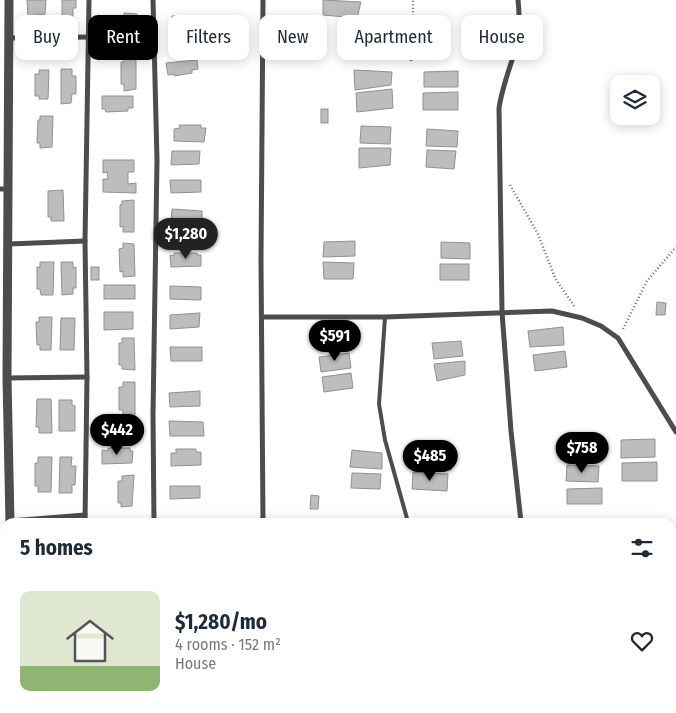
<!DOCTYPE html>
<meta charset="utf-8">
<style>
body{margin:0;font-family:"Fira Sans Condensed",sans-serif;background:#f6f6f7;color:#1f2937;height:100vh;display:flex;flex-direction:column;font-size:19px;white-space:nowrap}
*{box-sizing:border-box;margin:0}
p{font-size:16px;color:#747a83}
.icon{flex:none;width:28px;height:28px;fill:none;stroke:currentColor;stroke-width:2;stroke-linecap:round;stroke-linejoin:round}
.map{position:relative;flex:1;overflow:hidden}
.details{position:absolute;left:0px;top:518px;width:676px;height:196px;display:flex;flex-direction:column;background:#fff;border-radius:15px 15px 0 0;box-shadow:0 2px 12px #0003}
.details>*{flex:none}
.hud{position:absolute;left:15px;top:15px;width:646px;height:45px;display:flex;gap:10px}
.buttons{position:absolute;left:610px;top:75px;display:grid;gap:10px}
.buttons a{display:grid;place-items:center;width:50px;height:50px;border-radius:10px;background:#fff;box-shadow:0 2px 12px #0003;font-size:25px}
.price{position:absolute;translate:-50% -42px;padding:0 11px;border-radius:18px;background:#000;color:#fff;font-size:16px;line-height:32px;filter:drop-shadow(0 1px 2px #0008)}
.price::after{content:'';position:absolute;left:50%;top:30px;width:15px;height:11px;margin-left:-8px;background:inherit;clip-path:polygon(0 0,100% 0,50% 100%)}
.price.selected{background:#222;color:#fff}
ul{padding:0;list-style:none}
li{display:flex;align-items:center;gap:15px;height:125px;padding:0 20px}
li+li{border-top:1px solid #e0e1e3}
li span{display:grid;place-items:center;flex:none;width:140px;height:100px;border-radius:10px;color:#555}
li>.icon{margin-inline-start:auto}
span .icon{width:60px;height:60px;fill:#fffc;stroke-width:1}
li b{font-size:21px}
h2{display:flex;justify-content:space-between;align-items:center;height:60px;padding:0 20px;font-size:21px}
.chip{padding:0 18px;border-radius:10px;background:#fff;box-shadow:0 2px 12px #0003;font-size:18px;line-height:45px}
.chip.selected{background:#000;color:#fff}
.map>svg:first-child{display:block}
.building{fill:#bdbdbd;stroke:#919191}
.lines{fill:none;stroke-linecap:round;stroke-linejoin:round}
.path{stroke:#6f6f6f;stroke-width:2.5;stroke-dasharray:1 2.5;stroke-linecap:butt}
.service{stroke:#4d4d4d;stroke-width:4}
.minor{stroke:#4d4d4d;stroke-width:5}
.tertiary{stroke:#4d4d4d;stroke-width:9}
</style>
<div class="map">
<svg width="676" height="713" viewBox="0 0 676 713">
<rect width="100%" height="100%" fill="#fff"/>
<g class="building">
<path d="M27,0H46L45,14L28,16Z"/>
<path d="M62,0H76V8H73V17H62Z"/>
<path d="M323,0L361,2L357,18L323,15Z"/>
<path d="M124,13L137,14L136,45L124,46V40H121V18H124Z"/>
<path d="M172,16H203L202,29H172Z"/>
<path d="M124,57H136V89L124,91V84H121V62H124Z"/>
<path d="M197,60L198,69L192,70V73L174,76V74L168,75L166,63Z"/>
<path d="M61,69H72V76H76V94H72L71,103L61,104Z"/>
<path d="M39,70H49L48,99H39V96H35V74H39Z"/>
<path d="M354,70L392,72L391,85L355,90Z"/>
<path d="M458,71V87H424V72Z"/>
<path d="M392,89L393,108L357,112L356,93Z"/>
<path d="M458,92V110H423V93Z"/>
<path d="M102,96H133V108H128V111L106,112L105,109H102Z"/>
<rect x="321" y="109" width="7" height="14"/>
<path d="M40,116H53L52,147L40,148V143H37L38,120H40Z"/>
<path d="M179,125H201V128H206L204,142L174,141V129L180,128Z"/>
<path d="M361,126L391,127L390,144L360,143Z"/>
<path d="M427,129L458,131L457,147L426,146Z"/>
<path d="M359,148H391L390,165L359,168Z"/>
<path d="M427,150L456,151L454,169L426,167Z"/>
<path d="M172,151H200L199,164L171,165Z"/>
<path d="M103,160H134V172H128V184L136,183V193L103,192V179H108L107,172L103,173Z"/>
<path d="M170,180H201V192L171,193Z"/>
<path d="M63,190L64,221H51V217H48V191Z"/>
<path d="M134,200V232H123V226L120,227V205L122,204V201Z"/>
<path d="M172,209L202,211V225H195V228L176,227V224L171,223Z"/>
<path d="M355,241V256L323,257L324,242Z"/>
<path d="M441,242L470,243V259L441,258Z"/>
<path d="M123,243L134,244L135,276L123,277V271L120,272L119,249L123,248Z"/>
<path d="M174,253H197V255H201V266L171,267L170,255L174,256Z"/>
<path d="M40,262H54L53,295H41L40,289H37V267H40Z"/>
<path d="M61,262H73V268L76,267V288H73V294L62,295Z"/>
<path d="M323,262L354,263L353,279H324Z"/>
<rect x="440" y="264" width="29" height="16"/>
<rect x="91" y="267" width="8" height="13"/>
<rect x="104" y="285" width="31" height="14"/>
<path d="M170,286L201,287V300L170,299Z"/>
<path d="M657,302L666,303L665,315H656Z"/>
<path d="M104,312H133V329L104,330Z"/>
<path d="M200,313L199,327L170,329V315Z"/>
<path d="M39,317H52L51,350H40V345H37L36,322H39Z"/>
<path d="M61,318H75L74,350H60Z"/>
<path d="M563,327L564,345L530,347L528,331Z"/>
<path d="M122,338H134L135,370L122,369V365H119V343H122Z"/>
<path d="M461,341L463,356L434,359L432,343Z"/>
<path d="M170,347H202V361H171Z"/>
<path d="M565,351L567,367L535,371L533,355Z"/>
<path d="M349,353L351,368L321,372L319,357Z"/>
<path d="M465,361V375L437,381L434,364Z"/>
<path d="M351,373L353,388L324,392L322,377Z"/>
<path d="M123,382H135V416H123V410H119V387H123Z"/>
<path d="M200,391V406L170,407L169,393Z"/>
<path d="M37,399H51L52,433H39V427H36Z"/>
<path d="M59,400H72V405L75,406V431H59Z"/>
<path d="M169,421L203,422L204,436H170Z"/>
<path d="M103,422H133V435L102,436Z"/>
<path d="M655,439V457L621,458V440Z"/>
<path d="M108,448H130V451H133L132,463L102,464V450L108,451Z"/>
<path d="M176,449H196V452H201V465L171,466V453H176Z"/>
<path d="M416,449L453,451L451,470L415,468Z"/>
<path d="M352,450L382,453V469L350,467Z"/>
<path d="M38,457H52L51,492H38V486H35V463H38Z"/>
<path d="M60,457H72L71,466H76L75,485H72V493H59Z"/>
<path d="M657,462V481H622V463Z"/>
<path d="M567,465L599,466L598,482L566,481Z"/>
<path d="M413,472L448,474L447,491L412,489Z"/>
<path d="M352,473L381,474L380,489L351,488Z"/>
<path d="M134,475L132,506L121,507V503H118V481H122V476Z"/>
<path d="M170,486H200V498L170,499Z"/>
<path d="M602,488V504H567V489Z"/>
<path d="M311,495L319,496L318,509H310Z"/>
</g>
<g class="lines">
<g class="path">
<path d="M411,61L413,52V0"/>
<path d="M510,185L538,234L555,278L574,306"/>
<path d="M623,329L647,281L676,247"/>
<path d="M671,607H676"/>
</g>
<path class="service" d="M385,317L379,404L385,440L408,522"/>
<g class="minor">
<path d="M153,0L157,160L153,415L154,522"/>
<path d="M518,0C520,17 519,35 515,51C509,70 502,88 499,108L502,312L511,431L521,522"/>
<path d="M9,38L89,37"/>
<path d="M0,189H8"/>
<path d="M9,244L85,241"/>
<path d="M262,317H385L552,311L582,318L601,326L618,338L676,432"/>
<path d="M7,378L87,377"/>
<path d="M10,521L85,515"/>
<path d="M85,522L87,377L85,241L89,0"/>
<path d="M263,522L261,261L263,0"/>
</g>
<g class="tertiary">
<path d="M9,0L7,378L10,522"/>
<path d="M3,713L5,696"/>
</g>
</g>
</svg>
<div class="buttons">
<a><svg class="icon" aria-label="layers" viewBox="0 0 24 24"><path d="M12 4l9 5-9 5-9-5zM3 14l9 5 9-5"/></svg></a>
</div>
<b class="price selected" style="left:186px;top:260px">$1,280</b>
<b class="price" style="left:335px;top:362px">$591</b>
<b class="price" style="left:117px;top:456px">$442</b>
<b class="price" style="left:582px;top:474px">$758</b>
<b class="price" style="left:430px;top:482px">$485</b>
<div class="hud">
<a class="chip">Buy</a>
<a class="chip selected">Rent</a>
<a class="chip">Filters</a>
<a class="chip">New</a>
<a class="chip">Apartment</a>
<a class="chip">House</a>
</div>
<section class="details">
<h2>5 homes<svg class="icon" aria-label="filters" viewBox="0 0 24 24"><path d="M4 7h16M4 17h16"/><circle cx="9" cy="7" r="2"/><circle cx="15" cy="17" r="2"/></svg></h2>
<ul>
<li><span style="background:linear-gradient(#dfe7d0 75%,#8fb573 0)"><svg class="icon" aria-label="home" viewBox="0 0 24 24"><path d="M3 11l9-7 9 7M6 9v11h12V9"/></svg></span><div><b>$1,280/mo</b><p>4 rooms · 152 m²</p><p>House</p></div><svg class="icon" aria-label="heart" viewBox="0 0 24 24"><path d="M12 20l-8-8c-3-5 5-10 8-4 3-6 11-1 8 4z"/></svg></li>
</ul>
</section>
</div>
